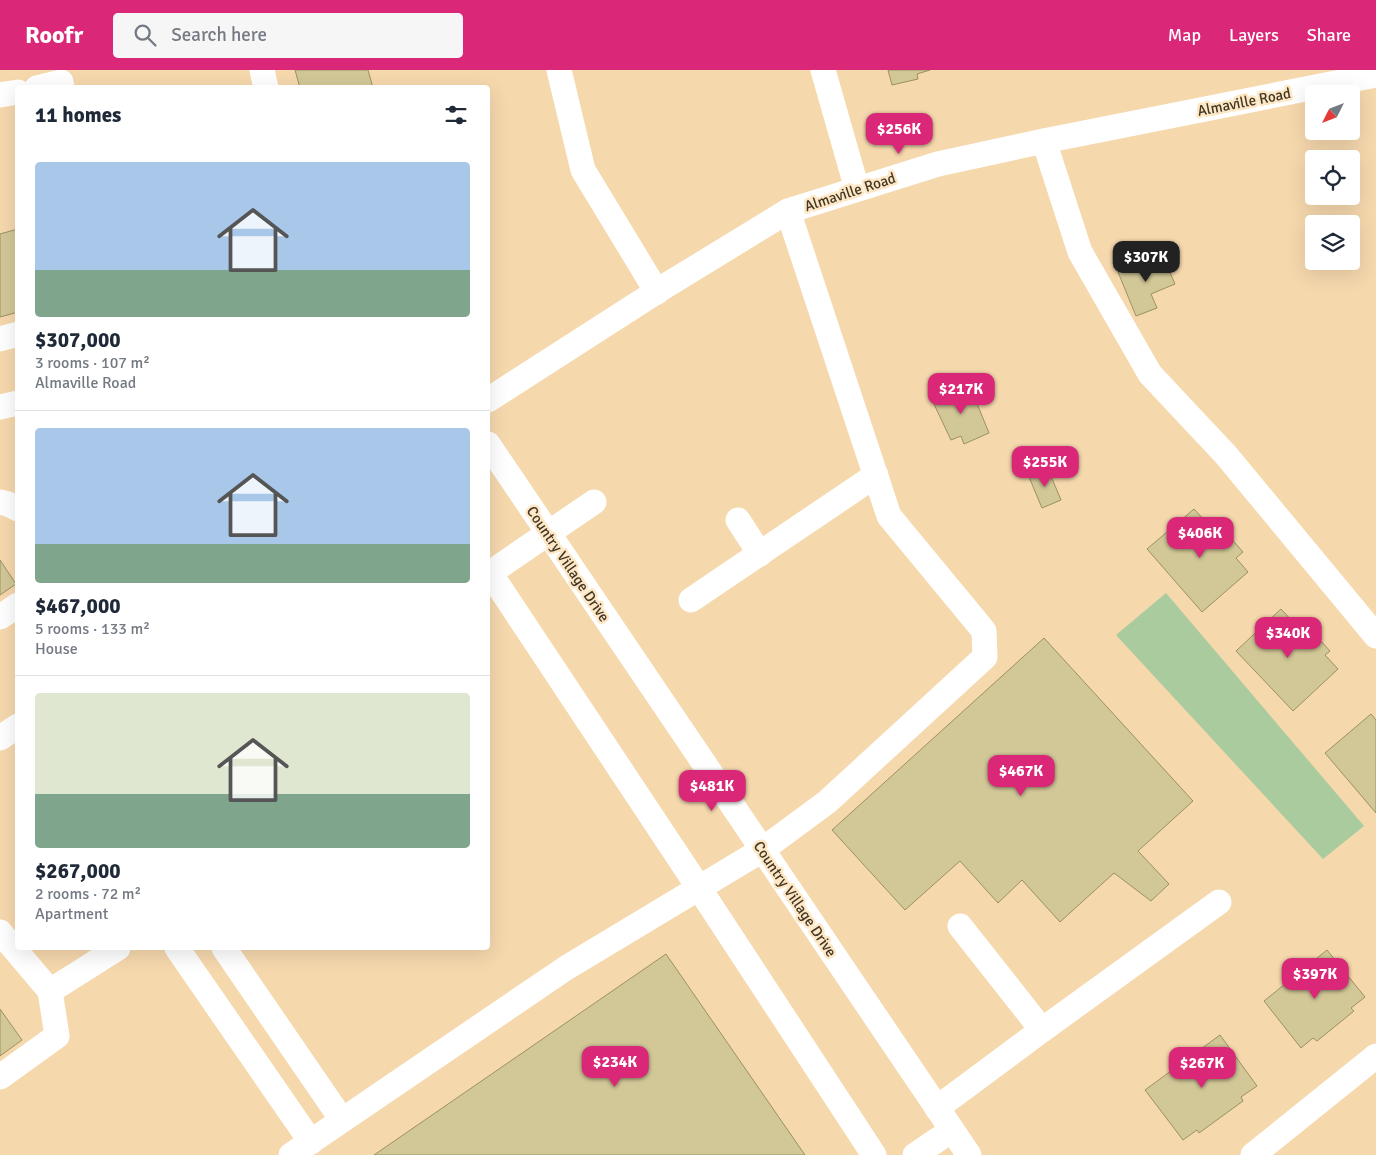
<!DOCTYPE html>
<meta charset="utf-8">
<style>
body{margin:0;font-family:Signika,sans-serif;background:#f6f6f7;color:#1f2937;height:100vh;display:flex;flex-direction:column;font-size:19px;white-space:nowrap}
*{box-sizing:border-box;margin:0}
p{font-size:16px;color:#747a83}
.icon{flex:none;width:28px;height:28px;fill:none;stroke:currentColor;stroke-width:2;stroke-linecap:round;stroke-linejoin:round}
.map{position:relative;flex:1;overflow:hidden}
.side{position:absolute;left:15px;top:15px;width:475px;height:865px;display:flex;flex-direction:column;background:#fff;border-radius:5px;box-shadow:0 5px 20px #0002}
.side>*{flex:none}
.needle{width:32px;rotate:228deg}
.buttons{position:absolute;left:1305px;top:15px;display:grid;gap:10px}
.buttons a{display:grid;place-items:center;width:55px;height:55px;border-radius:5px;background:#fff;box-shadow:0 5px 20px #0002;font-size:25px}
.price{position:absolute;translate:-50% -42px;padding:0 11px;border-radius:10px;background:#db2777;color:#fff;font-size:16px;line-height:32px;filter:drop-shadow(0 1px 2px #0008)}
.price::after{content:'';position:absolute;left:50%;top:30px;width:15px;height:11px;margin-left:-8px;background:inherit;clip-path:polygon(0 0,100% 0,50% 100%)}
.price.active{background:#222;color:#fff}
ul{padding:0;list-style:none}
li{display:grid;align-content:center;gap:10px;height:265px;padding:0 20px}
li+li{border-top:1px solid #e0e1e3}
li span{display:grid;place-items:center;height:155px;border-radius:5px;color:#555}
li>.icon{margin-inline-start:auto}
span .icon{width:90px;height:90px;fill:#fffc;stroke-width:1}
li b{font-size:21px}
h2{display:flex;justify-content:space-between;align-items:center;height:60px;padding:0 20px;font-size:21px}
header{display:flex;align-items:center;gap:30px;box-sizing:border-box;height:70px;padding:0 25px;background:#db2777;color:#fff}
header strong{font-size:24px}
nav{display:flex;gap:28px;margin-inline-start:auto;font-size:18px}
.search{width:350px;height:45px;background:#f6f6f7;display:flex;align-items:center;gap:12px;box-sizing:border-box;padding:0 18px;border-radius:5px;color:#747a83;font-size:19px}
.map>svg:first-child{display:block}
.green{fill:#aacb9e}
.building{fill:#d2c797;stroke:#9b9162}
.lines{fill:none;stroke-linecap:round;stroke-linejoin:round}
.minor{stroke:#fff;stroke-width:25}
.labels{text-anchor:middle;stroke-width:5;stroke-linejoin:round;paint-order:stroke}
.street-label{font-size:15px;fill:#423625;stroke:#fee7c4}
</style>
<header>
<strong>Roofr</strong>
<div class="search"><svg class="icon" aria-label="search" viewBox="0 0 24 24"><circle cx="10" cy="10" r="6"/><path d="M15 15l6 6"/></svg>Search here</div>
<nav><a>Map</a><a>Layers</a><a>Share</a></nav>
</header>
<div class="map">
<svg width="1376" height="1085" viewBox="0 0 1376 1085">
<rect width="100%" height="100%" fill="#f6d8ad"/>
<path class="green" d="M1166,523L1364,756L1323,789L1116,565Z"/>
<g class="building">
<path d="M295,0H368L373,18H300Z"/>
<path d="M888,0H930L917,4L918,9L892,15Z"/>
<path d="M18,159V242L0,247V164Z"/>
<path d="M1162,184L1175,214L1151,224L1157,238L1136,246L1118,202Z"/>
<path d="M969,314L989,363L964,374L961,366L951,370L932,330Z"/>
<path d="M1048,399L1061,430L1042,438L1029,407Z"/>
<path d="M1194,439L1206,452L1212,447L1243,482L1236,488L1248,502L1202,542L1147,479Z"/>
<path d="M0,490L16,514L0,525Z"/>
<path d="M1281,539L1294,553L1300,548L1330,581L1325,585L1338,599L1293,641L1236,581Z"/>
<path d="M1044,568L1193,731L1138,781L1169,814L1151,831L1114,803L1060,852L1022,810L998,833L960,791L905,840L832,760Z"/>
<path d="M1371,644L1376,650V743L1325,683Z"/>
<path d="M1327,880L1365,927L1351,938L1354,941L1317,971L1313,968L1301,978L1264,931Z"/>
<path d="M666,884L805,1085H374Z"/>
<path d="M0,939L22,970L0,986Z"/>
<path d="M1220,965L1257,1016L1241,1027L1243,1031L1199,1063L1197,1060L1183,1070L1145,1020Z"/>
</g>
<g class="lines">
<g class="minor">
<path d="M262,0L266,18"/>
<path d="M559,0L583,100L657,222"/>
<path d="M823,0L857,119"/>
<path d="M37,18L61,12L62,18"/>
<path d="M0,25L18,22"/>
<path d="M1044,71L1080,182L1150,304L1226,385L1376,566"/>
<path d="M0,269L18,264"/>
<path d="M488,330L667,215L788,141L938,94L1044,71L1376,5"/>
<path d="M0,337L18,333"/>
<path d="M488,374L969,1085"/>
<path d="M0,432L8,434L18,439"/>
<path d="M738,450L760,484"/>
<path d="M490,503L594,432"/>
<path d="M488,505L490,503L699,818L874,1085"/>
<path d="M691,530L876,405"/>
<path d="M0,547L18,535"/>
<path d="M0,668L18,656"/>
<path d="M0,862L50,921"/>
<path d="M177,878L311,1072"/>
<path d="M224,878L342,1050"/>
<path d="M1042,960L1219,832"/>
<path d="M0,1007L57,966L50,921L118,878"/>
<path d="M937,1038L1042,960L960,856"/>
<path d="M291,1085L566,898L762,780L827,732L985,587L984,561L889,446L788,141"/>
<path d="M915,1085L952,1060"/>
<path d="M1253,1085L1376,986"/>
</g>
</g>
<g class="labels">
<g class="street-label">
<text transform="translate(1244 32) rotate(-11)" y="5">Almaville Road</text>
<text transform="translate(850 122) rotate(-18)" y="5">Almaville Road</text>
<text transform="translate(568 494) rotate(56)" y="5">Country Village Drive</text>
<text transform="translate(795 829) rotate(56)" y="5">Country Village Drive</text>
</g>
</g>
</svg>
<div class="buttons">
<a><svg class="needle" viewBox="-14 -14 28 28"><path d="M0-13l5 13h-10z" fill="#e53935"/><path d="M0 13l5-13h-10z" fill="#747a83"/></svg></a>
<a><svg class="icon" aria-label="locate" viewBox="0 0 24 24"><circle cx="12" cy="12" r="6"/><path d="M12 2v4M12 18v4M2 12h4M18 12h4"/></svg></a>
<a><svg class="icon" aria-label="layers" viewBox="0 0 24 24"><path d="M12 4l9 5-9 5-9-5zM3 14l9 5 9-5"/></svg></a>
</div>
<b class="price" style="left:899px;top:85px">$256K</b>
<b class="price active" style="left:1146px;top:213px">$307K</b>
<b class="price" style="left:961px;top:345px">$217K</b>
<b class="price" style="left:1045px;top:418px">$255K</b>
<b class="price" style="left:1200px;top:489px">$406K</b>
<b class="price" style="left:1288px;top:589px">$340K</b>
<b class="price" style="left:1021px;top:727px">$467K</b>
<b class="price" style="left:712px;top:742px">$481K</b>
<b class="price" style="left:1315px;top:930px">$397K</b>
<b class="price" style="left:615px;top:1018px">$234K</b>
<b class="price" style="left:1202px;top:1019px">$267K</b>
<section class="side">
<h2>11 homes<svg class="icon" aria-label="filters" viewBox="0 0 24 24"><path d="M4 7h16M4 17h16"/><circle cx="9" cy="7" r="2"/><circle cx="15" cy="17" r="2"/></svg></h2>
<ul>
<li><span style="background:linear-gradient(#a9c7e8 70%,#7fa58c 0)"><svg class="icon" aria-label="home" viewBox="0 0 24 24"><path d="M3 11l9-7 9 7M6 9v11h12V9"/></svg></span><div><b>$307,000</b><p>3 rooms · 107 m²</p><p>Almaville Road</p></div></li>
<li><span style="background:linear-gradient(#a9c7e8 75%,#7fa58c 0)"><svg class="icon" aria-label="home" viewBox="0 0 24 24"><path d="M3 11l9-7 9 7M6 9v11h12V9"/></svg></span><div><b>$467,000</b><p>5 rooms · 133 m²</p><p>House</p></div></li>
<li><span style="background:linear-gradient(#dfe7d0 65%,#7fa58c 0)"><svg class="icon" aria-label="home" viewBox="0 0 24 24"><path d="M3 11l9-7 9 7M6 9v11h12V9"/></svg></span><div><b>$267,000</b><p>2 rooms · 72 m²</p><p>Apartment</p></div></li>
</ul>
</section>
</div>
